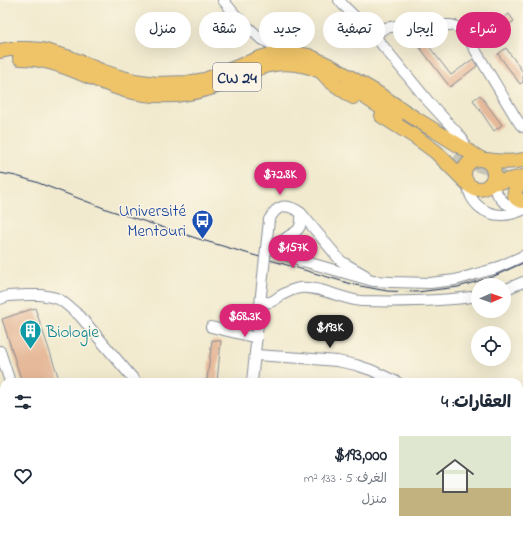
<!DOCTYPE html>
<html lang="ar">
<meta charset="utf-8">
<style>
body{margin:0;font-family:"Indie Flower","Playpen Sans Arabic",sans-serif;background:#f6f6f7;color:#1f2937;direction:rtl;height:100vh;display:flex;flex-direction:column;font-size:15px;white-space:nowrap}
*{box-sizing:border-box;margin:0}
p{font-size:13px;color:#747a83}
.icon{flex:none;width:22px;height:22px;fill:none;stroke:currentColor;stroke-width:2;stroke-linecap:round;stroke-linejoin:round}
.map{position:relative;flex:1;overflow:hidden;direction:ltr}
.drawer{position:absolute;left:0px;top:378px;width:523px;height:156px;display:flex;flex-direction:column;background:#fff;border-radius:12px 12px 0 0;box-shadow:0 4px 16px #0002;direction:rtl}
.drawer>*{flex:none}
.guide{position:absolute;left:12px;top:12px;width:499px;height:36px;direction:rtl;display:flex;gap:8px}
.needle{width:26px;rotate:88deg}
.buttons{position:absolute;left:471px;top:278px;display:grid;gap:8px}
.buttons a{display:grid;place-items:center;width:40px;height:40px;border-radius:50%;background:#fff;box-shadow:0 4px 16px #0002;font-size:20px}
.price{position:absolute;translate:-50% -34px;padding:0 9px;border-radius:14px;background:#db2777;color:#fff;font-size:13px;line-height:26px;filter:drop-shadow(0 1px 2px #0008)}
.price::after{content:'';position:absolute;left:50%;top:24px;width:12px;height:9px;margin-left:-6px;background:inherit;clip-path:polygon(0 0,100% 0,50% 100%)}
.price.current{background:#222;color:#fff}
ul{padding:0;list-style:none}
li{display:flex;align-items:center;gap:12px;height:100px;padding:0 12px}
li span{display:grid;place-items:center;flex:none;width:112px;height:80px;border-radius:0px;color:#555}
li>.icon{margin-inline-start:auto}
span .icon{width:48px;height:48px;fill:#fffc;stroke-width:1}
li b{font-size:17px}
h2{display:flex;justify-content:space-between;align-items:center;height:48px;padding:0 12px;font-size:17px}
.chip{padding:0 14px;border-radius:18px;background:#fff;box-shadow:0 4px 16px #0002;font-size:14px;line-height:36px}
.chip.current{background:#db2777;color:#fff}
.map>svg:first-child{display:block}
.building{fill:#e6b99a}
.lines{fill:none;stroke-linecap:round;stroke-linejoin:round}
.highway-tunnel{stroke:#c6c5b8;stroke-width:14;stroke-dasharray:14 7;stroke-linecap:butt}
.minor-casing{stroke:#868c96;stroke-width:12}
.highway-casing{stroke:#868c96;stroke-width:16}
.minor{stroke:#fff;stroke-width:10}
.highway{stroke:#efc469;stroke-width:14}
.tram{stroke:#1b2f5e;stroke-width:1}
.minor-bridge-casing{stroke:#868c96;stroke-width:12;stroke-linecap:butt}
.minor-bridge{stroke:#fff;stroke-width:10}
.labels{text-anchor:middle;stroke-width:3;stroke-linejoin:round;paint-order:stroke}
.shield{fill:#fcf5e5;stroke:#5e6a86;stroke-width:1}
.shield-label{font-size:16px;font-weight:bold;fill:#1b2f5e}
.transit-label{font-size:17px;fill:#164399;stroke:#fcf5e5;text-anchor:end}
.culture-label{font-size:17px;fill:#0d838f;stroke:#fcf5e5;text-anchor:start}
</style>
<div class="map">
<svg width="523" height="534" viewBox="0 0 523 534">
<rect width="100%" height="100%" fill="#fcf5e5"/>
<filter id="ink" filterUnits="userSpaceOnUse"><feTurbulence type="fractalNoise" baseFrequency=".025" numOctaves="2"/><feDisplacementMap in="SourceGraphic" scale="8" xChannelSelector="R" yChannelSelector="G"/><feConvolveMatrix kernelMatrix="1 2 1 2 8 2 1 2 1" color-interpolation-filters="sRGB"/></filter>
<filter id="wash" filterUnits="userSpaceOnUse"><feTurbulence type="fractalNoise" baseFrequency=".012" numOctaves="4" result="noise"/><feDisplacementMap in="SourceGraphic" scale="16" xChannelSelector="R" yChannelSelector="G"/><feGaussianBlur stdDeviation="0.9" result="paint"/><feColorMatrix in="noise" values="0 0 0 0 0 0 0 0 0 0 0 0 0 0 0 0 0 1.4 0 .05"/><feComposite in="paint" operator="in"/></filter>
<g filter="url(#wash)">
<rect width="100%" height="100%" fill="#f1eace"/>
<g id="blocks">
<g class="building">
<path d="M509,14L514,21L485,42L479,35Z"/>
<path d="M416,32H418L451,75L473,59L477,66L450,87L411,36Z"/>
<path d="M506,48L523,72V82L520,84L498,54Z"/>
<path d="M480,95L502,125L494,131L473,100Z"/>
<path d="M35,308L60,382H22L2,319Z"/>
<path d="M212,340L221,341L217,382L207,380Z"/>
</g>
</g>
</g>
<g filter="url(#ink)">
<use href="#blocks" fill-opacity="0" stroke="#868c96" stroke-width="1"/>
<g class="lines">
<path class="highway-tunnel" d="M456,154C473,165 487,169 506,170"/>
<defs>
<g id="minor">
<path d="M223,0L238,18L260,38L286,53"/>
<path d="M339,0L344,6L374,35L428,101L462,138L465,145L464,148"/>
<path d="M374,35L385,28L403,25H450C457,26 460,28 465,33L516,118L520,124L523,127"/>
<path d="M468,185C469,202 484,215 502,215C509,215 516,213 523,210"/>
<path d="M489,186C494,188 495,190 498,195C504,205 512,208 523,205"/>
<path d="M301,213C303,237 291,229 280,244V249L283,253L288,256L303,261L373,281L392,282L430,283L455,280L494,269L523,256"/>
<path d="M269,220C277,204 287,203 301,213L340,260L344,263L365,275"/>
<path d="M504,290L523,282"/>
<path d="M0,299L8,296L27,295H41L56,298L62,301L80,316L136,382"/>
<path d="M261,301C264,302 267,303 270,302C274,301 277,298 280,296C287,292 293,289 300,288C319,286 342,299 361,301C400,302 439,302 478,296"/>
<path d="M211,327L257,338"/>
<path d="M0,351L10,382"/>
<path d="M255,355L301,358L337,361L356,365L371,370L397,382"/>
<path d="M252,382L261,295"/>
<path d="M519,419H523"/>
<path d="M0,523L4,516"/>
<path d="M401,534L402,530"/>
</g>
<g id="highway">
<path d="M0,51L10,49H28L42,50L70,58L101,71L119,77L134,81L156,84L187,83L205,80L260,58L274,54H299L309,56L332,67L374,91L416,119L481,159"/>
<path d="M20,58C43,58 65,66 85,75C98,80 111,86 125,90C158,99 192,96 224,83"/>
<path d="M256,69C280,60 305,62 328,75"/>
<path d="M321,71L330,81L353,97"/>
<path d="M348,86L396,117"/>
<path d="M382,116L417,138L436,152L465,181"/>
<circle cx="479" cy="174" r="15"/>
<path d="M486,160C499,162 510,163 523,160"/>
<path d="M523,181C515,186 509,199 523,201"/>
<path d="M491,183L509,180L523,177"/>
</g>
</defs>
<use href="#minor" class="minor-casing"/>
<use href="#highway" class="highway-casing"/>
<use href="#minor" class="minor"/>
<use href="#highway" class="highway"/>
<path class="tram" d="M0,173L16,176L36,182L109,210L202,240L355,285L387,291L417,292L458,287L492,277L523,263"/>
<defs>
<path id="minor-bridge" d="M261,295L269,220"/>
</defs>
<use href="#minor-bridge" class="minor-bridge-casing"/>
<use href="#minor-bridge" class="minor-bridge"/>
</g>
</g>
<defs>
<symbol id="bus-pin" viewBox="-11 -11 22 30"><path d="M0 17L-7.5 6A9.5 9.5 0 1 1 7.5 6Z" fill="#1a4fb4" stroke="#fcf5e5"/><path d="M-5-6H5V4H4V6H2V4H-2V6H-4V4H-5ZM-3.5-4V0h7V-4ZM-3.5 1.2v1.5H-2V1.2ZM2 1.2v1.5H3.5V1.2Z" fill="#fff"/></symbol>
<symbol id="building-pin" viewBox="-11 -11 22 30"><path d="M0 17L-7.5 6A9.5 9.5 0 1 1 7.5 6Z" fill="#0f9aa8" stroke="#fcf5e5"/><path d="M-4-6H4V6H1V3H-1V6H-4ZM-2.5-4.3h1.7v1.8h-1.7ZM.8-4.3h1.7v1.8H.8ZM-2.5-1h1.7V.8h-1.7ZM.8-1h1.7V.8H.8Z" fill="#fff"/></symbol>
</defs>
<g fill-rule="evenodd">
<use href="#bus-pin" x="190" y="208" width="25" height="34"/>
<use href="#building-pin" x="18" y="318" width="25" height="34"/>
</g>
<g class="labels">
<rect class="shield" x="213" y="63" width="48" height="28" rx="3"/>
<g class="shield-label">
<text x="237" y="83">CW 24</text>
</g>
<g class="transit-label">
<text x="186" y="216">Université<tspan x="186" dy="20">Mentouri</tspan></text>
</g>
<g class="culture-label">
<text x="46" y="337">Biologie</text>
</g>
</g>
</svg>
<div class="buttons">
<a><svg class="needle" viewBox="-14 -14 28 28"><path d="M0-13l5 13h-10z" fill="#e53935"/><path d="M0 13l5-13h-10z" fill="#747a83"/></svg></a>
<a><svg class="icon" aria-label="locate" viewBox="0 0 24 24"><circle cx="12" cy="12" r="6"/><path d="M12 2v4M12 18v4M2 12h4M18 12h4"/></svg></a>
</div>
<b class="price" style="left:280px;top:196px">$72.8K</b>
<b class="price" style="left:293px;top:269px">$157K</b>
<b class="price" style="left:245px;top:338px">$68.3K</b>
<b class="price current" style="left:330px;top:349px">$193K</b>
<div class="guide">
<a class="chip current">شراء</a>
<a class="chip">إيجار</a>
<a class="chip">تصفية</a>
<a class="chip">جديد</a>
<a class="chip">شقة</a>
<a class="chip">منزل</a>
</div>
<section class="drawer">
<h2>العقارات: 4<svg class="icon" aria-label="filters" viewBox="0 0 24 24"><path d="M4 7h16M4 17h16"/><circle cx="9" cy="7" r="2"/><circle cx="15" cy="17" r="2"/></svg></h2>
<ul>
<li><span style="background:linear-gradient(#dfe7d0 65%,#c2b280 0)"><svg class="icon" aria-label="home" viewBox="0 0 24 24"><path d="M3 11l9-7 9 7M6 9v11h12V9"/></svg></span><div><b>$193,000</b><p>الغرف: 5 · 133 m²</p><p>منزل</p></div><svg class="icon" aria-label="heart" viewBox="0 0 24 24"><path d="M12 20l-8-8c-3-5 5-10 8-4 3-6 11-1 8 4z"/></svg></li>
</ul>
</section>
</div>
